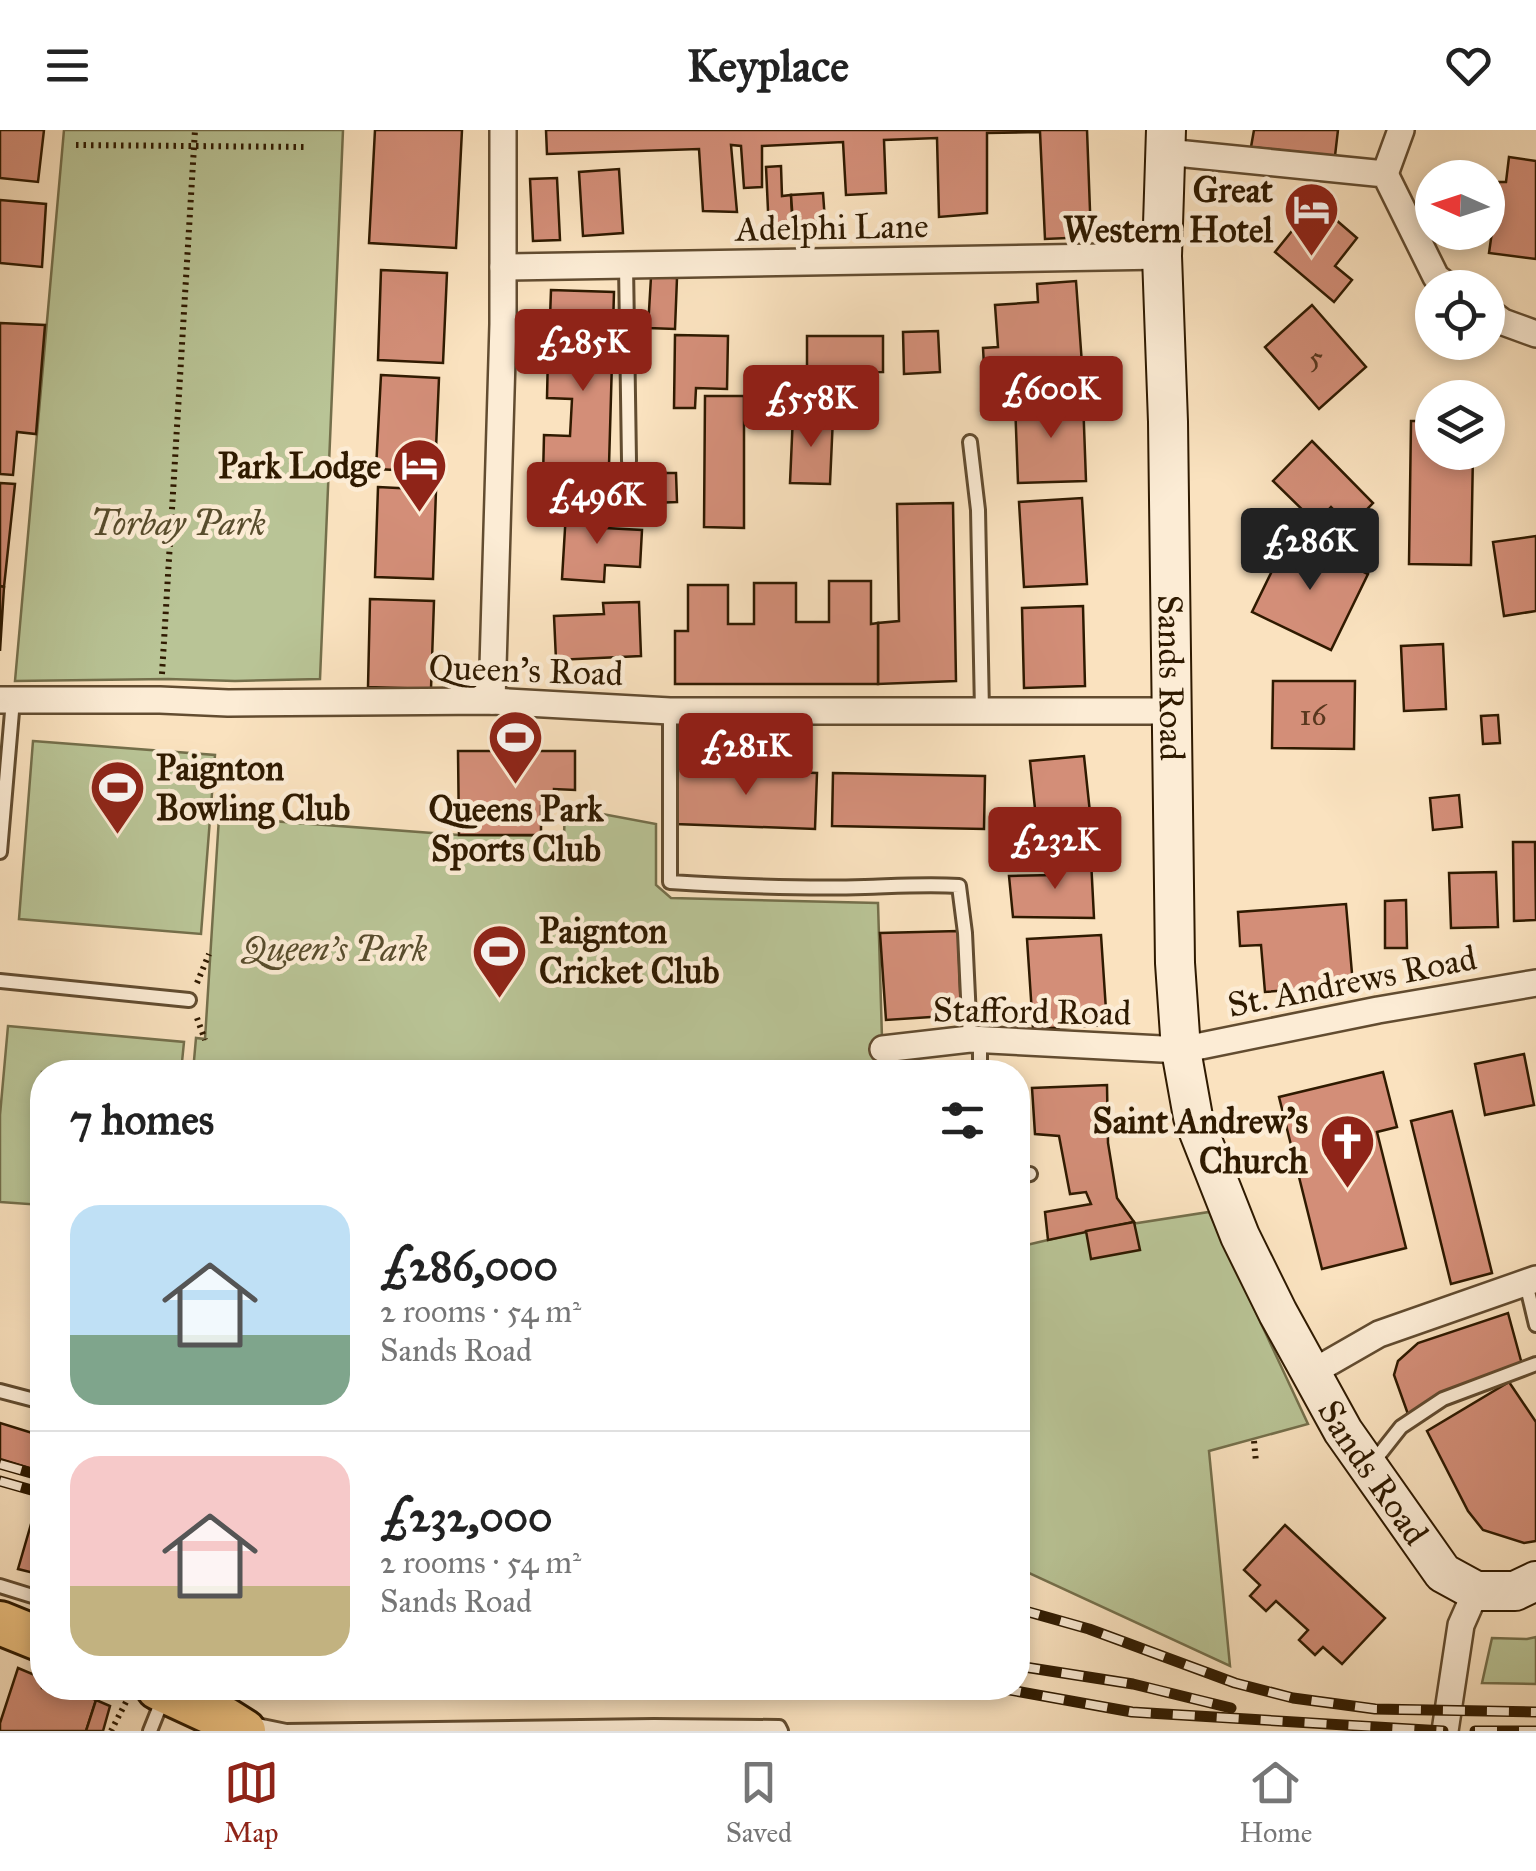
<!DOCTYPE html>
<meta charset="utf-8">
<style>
body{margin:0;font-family:"IM FELL Great Primer",serif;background:#f6f6f6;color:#222;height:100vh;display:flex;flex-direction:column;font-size:38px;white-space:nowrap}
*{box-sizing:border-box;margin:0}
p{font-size:32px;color:#767676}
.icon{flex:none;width:55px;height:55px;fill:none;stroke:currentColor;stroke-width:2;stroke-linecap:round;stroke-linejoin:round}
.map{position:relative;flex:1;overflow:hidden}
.panel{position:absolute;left:30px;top:930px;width:1000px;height:640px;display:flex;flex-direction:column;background:#fff;border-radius:40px;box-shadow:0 5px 15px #0003}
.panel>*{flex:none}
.needle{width:65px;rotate:273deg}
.buttons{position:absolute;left:1415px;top:30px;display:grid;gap:20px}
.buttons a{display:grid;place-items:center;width:90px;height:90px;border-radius:50%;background:#fff;box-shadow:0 5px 15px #0003;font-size:50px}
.price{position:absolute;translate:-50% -85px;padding:0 22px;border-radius:10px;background:#8f2418;color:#fff;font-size:32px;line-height:65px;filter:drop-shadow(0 2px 5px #0008)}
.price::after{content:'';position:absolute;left:50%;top:60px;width:30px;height:22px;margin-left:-15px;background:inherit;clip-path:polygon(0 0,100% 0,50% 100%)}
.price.selected{background:#222;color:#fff}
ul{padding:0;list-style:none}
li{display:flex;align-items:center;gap:30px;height:250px;padding:0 40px}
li+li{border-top:2px solid #e0e0e0}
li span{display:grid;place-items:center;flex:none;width:280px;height:200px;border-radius:30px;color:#555}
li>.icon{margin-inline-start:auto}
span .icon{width:120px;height:120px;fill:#fffc;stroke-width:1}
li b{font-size:42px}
h2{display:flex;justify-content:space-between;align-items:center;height:120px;padding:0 40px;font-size:42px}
header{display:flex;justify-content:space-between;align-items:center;height:130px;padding:0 40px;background:#fff;font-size:45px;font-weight:700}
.menu{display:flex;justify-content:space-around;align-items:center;height:140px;border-top:2px solid #e0e0e0;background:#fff;font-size:28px;color:#767676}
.menu a{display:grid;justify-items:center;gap:5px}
.menu .selected{color:#8f2418}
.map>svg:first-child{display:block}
.green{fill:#b9c496;stroke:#746f4b;stroke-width:2.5}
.building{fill:#d38e78;stroke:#2f1a00;stroke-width:2.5}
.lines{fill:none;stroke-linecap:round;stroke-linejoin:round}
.service-casing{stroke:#624c30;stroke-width:18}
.minor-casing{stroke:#624c30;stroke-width:30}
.secondary-casing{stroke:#2f1a00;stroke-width:42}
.primary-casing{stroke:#2f1a00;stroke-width:48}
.path{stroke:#2f1a00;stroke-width:6;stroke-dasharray:2.5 5;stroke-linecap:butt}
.service{stroke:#fcecd5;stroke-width:12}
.minor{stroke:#fcecd5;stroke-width:25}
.secondary{stroke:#fcecd5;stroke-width:38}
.primary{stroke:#edc180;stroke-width:42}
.rail-casing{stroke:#2f1a00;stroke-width:11}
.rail{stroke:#fcecd5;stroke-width:8;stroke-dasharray:22;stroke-linecap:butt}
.labels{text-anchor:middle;stroke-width:9;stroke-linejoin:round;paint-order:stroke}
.number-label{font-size:30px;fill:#58371e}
.poi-label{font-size:35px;font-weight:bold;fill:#2f1a00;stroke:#fcecd5;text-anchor:end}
.street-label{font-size:35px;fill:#2f1a00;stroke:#fcecd5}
.park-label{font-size:35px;font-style:italic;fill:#584d2d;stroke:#fcecd5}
</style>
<header><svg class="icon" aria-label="menu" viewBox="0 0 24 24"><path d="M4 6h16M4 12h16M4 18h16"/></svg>Keyplace<svg class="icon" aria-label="heart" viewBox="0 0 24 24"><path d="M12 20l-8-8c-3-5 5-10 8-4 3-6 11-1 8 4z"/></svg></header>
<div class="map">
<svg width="1536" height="1601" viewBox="0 0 1536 1601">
<rect width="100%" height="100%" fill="#fae2bf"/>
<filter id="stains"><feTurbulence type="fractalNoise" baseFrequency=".002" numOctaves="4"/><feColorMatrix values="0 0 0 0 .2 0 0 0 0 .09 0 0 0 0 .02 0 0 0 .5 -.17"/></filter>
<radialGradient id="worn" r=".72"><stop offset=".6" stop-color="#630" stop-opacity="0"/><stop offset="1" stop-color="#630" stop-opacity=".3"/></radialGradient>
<g class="green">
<path d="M64,0H343L320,549L235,551L168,549L15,551Z"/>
<path d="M33,611L215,625L201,804L19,789Z"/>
<path d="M565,677L656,694V755L671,768L878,773L883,942H193L196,908L205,909L219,687L459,705L564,706Z"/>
<path d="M8,896L184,912L181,942H42V1075L0,1072V985Z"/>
<path d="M1209,1082L1308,1294L1209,1321L1230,1536L1018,1438V1117L1086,1101Z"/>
<path d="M1536,1507V1554L1482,1553L1492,1508L1527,1509Z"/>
</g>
<g class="building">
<path d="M0,0H44L38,52L0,48Z"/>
<path d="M375,0H462L456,118L369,113Z"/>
<path d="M546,0H1087L1091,107L1045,109L1040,2L987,3V83L939,87L937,8L884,10L886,63L846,65L843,12L762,16V57L744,58L741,16L731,15L737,82L703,81L699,19L547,24Z"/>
<path d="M1254,0H1338L1335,26L1251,17Z"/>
<path d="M1509,27L1536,31V129L1489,123L1499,52H1506Z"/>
<path d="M781,36L782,66L791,65L793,101L769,102L766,37Z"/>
<path d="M619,39L623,103L583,106L579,42Z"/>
<path d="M557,48L560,110L533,111L530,49Z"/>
<path d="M823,63L825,91L793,93L791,65Z"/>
<path d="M0,70L46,74L42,137L0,133Z"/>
<path d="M1335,89L1357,108L1335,136L1352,150L1334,172L1275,122L1296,96L1316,112Z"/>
<path d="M381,140L447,143L443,233L378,230Z"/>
<path d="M651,147L677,148L675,199L648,198Z"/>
<path d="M1076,151L1083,248L985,254L983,218L998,217L995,175L1038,172L1037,154Z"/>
<path d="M551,160L614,162L608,370L567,368V349L543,348L544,305L570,306L572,269L547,268L548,223H573L574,189L550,188Z"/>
<path d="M1312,175L1366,237L1319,279L1265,217Z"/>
<path d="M0,193L45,195L36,304L17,302L13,345L0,344Z"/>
<path d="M938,201L940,242L904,244L903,202Z"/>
<path d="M675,205L728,206L727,259L696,258L695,278H674Z"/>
<path d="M807,206H883V242L807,243Z"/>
<path d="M381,245L439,248L435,342L376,339Z"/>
<path d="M705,266H744V398L704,397Z"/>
<path d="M1083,269L1086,351L1018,353L1015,272Z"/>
<path d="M793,285L833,287L830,354L790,353Z"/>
<path d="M1411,291H1432V322H1473L1471,435L1409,434Z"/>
<path d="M1312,311L1373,373L1350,397L1331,377L1316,393L1273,351Z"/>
<path d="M651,343H676L677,372L652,373Z"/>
<path d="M0,353L15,354L4,457L0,456Z"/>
<path d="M378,357L436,360L433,449L375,447Z"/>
<path d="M1082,368L1087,454L1024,457L1019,372Z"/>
<path d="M953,373L956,551L878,554V493L899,491L897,374Z"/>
<path d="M566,382L607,384L606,398L642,400L640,437L605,435L604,452L562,449Z"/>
<path d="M1289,406L1368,444L1331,520L1252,482Z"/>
<path d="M1536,406V481L1504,486L1493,412Z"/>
<path d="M829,451H871V494L878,493V554H675V501H688V455H728V494H754V453H796V492H829Z"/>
<path d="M0,456L4,457L0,521Z"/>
<path d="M370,469L434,471L431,559L368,557Z"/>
<path d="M639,472L641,526L556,530L554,486L604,484L603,473Z"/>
<path d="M1083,476L1085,556L1024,558L1022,478Z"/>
<path d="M1443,514L1446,579L1404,581L1401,516Z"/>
<path d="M1273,551H1355L1354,619L1272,618Z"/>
<path d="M1498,585L1500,613L1483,614L1481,586Z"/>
<path d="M458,621H575V660L554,659V676H541V705H459Z"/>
<path d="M1084,626L1093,711L1039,717L1030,631Z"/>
<path d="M677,638L817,643L815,699L675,694Z"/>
<path d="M833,643L985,646L984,699L832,696Z"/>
<path d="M1459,665L1462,697L1433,700L1430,668Z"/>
<path d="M1513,712H1535L1536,790L1514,791Z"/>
<path d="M1055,729L1091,730L1094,788L1013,787L1009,746L1053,745Z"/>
<path d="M1496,742L1498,797L1451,798L1449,743Z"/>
<path d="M1406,770L1407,818H1385V771Z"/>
<path d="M1346,774L1353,855L1265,862L1261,815L1240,816L1238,782Z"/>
<path d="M958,801L961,885L886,890L880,803Z"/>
<path d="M1101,805L1107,895L1033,899L1027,809Z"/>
<path d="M1524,924L1534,975L1485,985L1475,934Z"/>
<path d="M1383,942L1397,997L1377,1002L1406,1118L1322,1139L1279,967Z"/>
<path d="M1107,955L1108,1013L1117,1068L1134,1092L1048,1110L1045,1082L1091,1074L1086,1062L1070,1064L1059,1006L1035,1004L1032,958Z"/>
<path d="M1452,981L1492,1143L1451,1154L1411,991Z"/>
<path d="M1134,1092L1140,1120L1091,1129L1086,1101Z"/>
<path d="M1508,1183L1523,1238L1409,1287L1394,1245L1398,1231L1418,1213Z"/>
<path d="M1509,1252L1536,1292V1411L1524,1413L1483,1400L1468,1381L1427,1301Z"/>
<path d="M0,1293L42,1306V1342L0,1329Z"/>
<path d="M38,1370L42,1372V1445L18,1439Z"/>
<path d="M1285,1395L1385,1488L1342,1534L1323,1517L1315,1525L1299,1510L1308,1500L1276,1471L1266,1481L1250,1466L1260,1455L1244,1440Z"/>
<path d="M18,1538L42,1548V1558H66L96,1570L86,1601H0V1593Z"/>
<path d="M96,1570L110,1576L103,1601H86Z"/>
</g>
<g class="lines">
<defs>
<g id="service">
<path d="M626,135L629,331"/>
<path d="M970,312L978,380L982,581"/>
<path d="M670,581V752C735,756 800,759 865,757C897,756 927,754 959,756L965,803L970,909"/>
<path d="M0,722L13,570"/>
<path d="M0,851L189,870"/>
<path d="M980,909V942"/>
<path d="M1018,1046L1030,1044"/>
<path d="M1526,1153L1536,1195"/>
<path d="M0,1261L42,1272"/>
<path d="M1371,1335L1401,1297L1443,1269L1536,1234"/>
<path d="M0,1456L42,1469"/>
<path d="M247,1593L286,1601L654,1596L779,1597L781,1601"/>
<path d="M150,1601L164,1566"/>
</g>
<g id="minor">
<path d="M1166,22L1385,44L1436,147L1451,158"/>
<path d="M1385,44L1401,0"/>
<path d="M503,137L1162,126"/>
<path d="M1488,181L1503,192L1536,204"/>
<path d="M0,570H160L228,573L492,571L670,581H1170"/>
<path d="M492,571L503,194V0"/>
<path d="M883,919L970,909L1181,920L1378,880L1536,853"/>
<path d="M1311,1243L1379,1204L1536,1149"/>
<path d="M1445,1601L1461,1495L1476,1461"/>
</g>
<g id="secondary">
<path id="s1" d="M1166,0L1162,126L1168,292L1175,833L1181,920L1193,987L1240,1106L1278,1183L1343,1301L1443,1443L1476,1461H1515L1536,1451"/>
</g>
<g id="primary">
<path d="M0,1493L42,1510"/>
<path d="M158,1558L225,1589L244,1601"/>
</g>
</defs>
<use href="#service" class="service-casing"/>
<use href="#minor" class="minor-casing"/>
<use href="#secondary" class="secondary-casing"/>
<use href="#primary" class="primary-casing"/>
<g class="path">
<path d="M76,15L304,17"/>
<path d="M162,544L195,0"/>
<path d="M197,853L209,824"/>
<path d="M197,888L205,910"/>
<path d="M1254,1311L1256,1332"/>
<path d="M111,1601L126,1572"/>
</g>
<use href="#service" class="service"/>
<use href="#minor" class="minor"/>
<use href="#secondary" class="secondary"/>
<use href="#primary" class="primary"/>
<defs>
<g id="rail">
<path d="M0,1334L42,1346"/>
<path d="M0,1351L42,1363"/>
<path d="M1018,1479L1089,1499L1235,1553L1293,1568L1375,1579L1536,1582"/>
<path d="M1018,1536L1133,1554L1231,1578"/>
<path d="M999,1558L1132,1582L1443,1601"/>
<path d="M1475,1601H1536"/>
</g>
</defs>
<use href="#rail" class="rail-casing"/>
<use href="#rail" class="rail"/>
</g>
<defs>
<symbol id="hotel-pin" viewBox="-11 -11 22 30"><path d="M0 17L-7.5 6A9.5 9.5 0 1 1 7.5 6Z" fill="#8f2418" stroke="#fcecd5"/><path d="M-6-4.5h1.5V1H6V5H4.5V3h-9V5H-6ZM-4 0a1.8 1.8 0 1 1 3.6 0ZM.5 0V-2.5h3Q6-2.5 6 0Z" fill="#fff"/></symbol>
<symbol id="stadium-pin" viewBox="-11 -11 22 30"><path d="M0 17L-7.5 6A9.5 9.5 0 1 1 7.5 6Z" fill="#8f2418" stroke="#fcecd5"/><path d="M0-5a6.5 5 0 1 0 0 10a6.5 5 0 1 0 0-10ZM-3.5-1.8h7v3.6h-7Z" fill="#fff"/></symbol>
<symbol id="church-pin" viewBox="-11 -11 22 30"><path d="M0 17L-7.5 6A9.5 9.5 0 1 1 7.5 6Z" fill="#8f2418" stroke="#fcecd5"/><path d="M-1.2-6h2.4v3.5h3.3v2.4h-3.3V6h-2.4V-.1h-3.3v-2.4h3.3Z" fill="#fff"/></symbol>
</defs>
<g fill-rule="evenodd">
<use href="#hotel-pin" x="1280" y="48" width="63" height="86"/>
<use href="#hotel-pin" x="388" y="304" width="63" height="86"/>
<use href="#stadium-pin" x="484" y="576" width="63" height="86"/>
<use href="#stadium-pin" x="86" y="626" width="63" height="86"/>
<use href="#stadium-pin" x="468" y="790" width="63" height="86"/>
<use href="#church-pin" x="1316" y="980" width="63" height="86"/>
</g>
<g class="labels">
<g class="number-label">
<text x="1316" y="237">5</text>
<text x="1313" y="595">16</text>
</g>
<g class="poi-label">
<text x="1273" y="72">Great<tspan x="1273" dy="40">Western Hotel</tspan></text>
<text x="381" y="348">Park Lodge</text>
<text x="156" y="650" text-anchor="start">Paignton<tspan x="156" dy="40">Bowling Club</tspan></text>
<text x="516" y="691" text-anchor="middle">Queens Park<tspan x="516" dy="40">Sports Club</tspan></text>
<text x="539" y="813" text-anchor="start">Paignton<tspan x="539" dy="40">Cricket Club</tspan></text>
<text x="1308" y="1003">Saint Andrew's<tspan x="1308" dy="40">Church</tspan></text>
</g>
<g class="street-label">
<text transform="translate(832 97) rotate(-1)" y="12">Adelphi Lane</text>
<text transform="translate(526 540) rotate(2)" y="12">Queen's Road</text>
<text dy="12" stroke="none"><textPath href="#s1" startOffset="548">Sands Road</textPath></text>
<text transform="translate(1352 851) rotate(-11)" y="12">St. Andrews Road</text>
<text transform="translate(1032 881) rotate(1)" y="12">Stafford Road</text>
<text dy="12" stroke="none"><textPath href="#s1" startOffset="1388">Sands Road</textPath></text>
</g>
<g class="park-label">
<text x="178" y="405">Torbay Park</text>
<text x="335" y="831">Queen's Park</text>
</g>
</g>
<rect width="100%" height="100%" filter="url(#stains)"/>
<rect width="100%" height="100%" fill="url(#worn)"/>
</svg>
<div class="buttons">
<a><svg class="needle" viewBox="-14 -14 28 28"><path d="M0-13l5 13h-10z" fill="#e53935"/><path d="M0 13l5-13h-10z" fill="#767676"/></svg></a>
<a><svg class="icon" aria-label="locate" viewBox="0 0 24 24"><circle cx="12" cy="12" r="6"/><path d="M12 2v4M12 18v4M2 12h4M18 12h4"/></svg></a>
<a><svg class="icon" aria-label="layers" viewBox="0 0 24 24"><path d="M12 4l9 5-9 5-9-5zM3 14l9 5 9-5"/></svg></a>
</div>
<b class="price" style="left:583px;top:264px">£285K</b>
<b class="price" style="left:1051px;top:311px">£600K</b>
<b class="price" style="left:811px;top:320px">£558K</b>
<b class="price" style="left:597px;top:417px">£496K</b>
<b class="price selected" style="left:1310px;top:463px">£286K</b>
<b class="price" style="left:746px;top:668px">£281K</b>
<b class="price" style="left:1055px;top:762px">£232K</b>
<section class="panel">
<h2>7 homes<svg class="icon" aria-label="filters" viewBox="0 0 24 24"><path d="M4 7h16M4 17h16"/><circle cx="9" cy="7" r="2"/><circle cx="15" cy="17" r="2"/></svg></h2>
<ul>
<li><span style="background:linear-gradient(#bfe0f5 65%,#7fa58c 0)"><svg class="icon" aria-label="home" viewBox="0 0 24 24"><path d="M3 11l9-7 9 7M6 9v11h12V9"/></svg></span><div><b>£286,000</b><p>2 rooms · 54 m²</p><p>Sands Road</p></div></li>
<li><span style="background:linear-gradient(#f6c9c9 65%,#c2b280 0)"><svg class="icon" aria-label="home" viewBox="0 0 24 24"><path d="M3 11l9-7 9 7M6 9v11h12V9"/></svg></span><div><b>£232,000</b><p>2 rooms · 54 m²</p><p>Sands Road</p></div></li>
</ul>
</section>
</div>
<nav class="menu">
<a class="selected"><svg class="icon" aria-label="map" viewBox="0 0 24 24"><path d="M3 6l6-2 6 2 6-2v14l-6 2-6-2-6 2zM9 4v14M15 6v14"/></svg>Map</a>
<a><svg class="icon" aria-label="saved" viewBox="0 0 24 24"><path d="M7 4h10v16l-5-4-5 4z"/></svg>Saved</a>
<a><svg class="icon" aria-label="home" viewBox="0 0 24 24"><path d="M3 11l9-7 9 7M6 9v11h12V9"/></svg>Home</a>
</nav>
